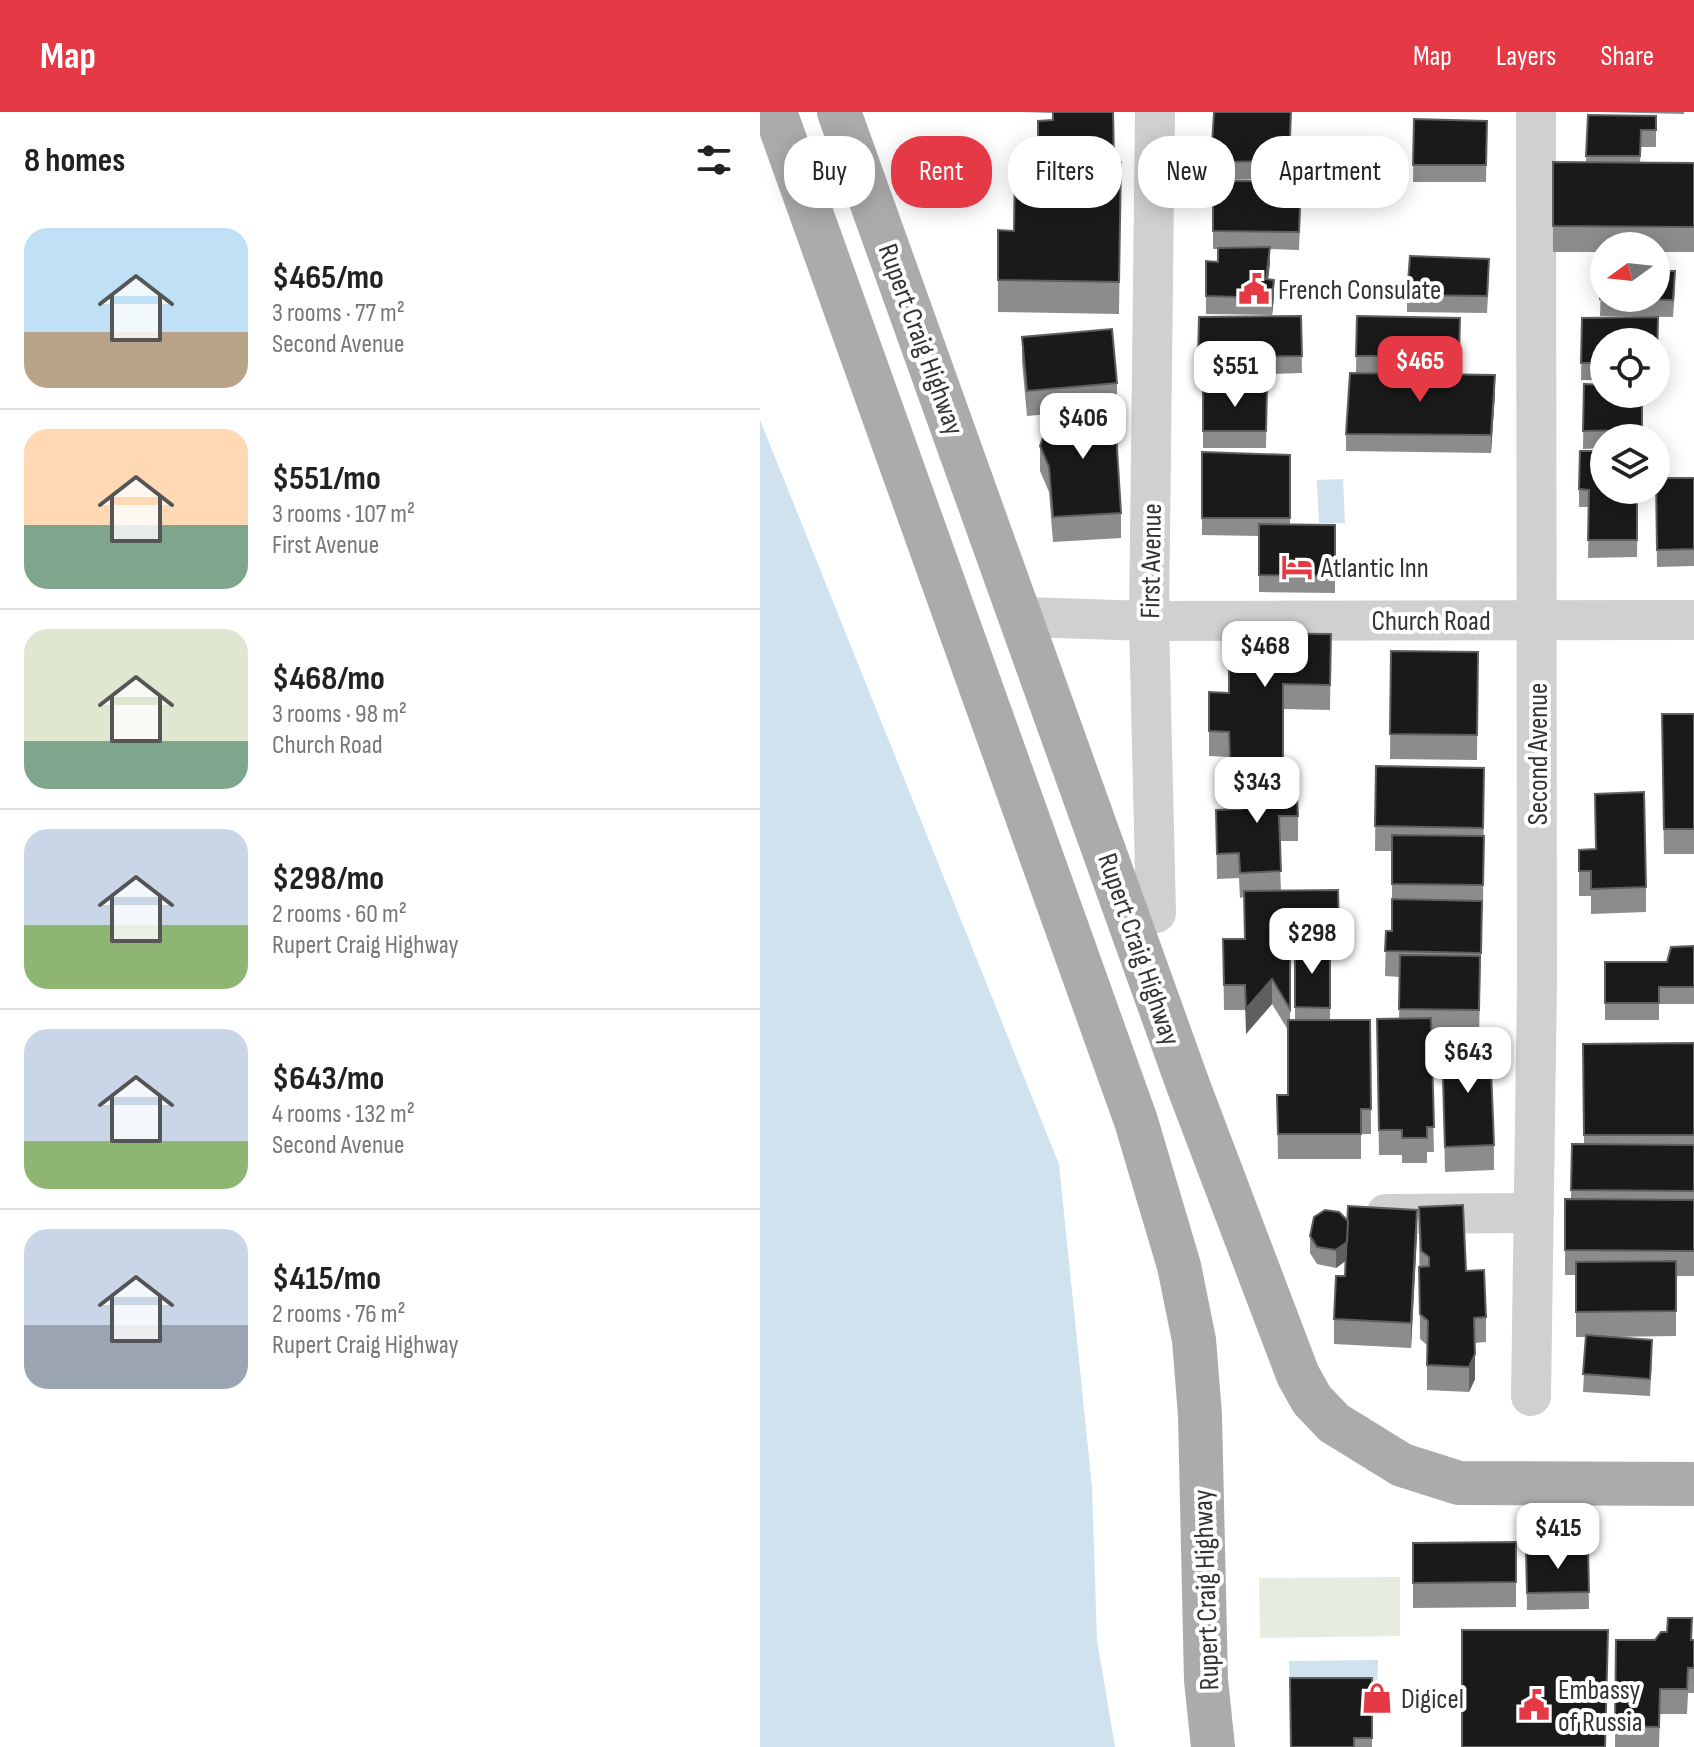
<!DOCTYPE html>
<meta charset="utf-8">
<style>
body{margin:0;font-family:"Sofia Sans Condensed",sans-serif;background:#f6f6f6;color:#222;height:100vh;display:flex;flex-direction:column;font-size:30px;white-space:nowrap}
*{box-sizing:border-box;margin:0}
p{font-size:26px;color:#767676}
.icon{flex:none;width:44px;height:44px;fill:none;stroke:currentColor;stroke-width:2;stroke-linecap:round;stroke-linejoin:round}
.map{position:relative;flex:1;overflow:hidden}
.drawer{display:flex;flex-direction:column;background:#fff;width:760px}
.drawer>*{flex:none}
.top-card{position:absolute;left:24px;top:24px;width:760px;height:72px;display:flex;gap:16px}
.needle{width:52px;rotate:255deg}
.tools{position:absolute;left:830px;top:120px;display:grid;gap:16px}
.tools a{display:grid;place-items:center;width:80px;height:80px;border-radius:50%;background:#fff;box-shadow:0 4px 20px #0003;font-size:40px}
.price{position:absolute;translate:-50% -68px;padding:0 18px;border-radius:16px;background:#fff;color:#222;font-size:26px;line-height:52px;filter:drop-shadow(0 2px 4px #0008)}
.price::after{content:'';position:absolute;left:50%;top:48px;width:24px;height:18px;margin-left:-12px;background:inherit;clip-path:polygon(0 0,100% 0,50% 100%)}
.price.current{background:#e63946;color:#fff}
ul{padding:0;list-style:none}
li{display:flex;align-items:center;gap:24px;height:200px;padding:0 24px}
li+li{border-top:2px solid #e0e0e0}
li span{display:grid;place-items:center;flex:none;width:224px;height:160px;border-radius:24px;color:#555}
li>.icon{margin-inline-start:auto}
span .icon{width:96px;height:96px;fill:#fffc;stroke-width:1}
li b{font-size:34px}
h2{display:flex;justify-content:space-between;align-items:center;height:96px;padding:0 24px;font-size:34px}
.pill{padding:0 28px;border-radius:32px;background:#fff;box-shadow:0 4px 20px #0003;font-size:28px;line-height:72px}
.pill.current{background:#e63946;color:#fff}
header{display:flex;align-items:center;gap:48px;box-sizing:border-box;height:112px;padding:0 40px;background:#e63946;color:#fff}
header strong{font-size:38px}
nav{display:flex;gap:44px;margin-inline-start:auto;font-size:28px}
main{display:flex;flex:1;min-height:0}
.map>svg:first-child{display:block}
.green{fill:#e6ecdf}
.water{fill:#cfe2ee}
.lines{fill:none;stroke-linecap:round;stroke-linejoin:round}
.minor{stroke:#d0d0d0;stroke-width:40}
.major{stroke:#ababab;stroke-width:44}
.wall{fill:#8c8c8c;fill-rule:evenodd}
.shaded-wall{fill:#5f5f5f}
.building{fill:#1a1a1a;stroke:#5f5f5f;stroke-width:2}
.labels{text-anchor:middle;stroke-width:8;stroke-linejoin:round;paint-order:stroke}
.poi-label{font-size:28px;fill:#333;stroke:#fff;text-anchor:start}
.street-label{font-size:28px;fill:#333;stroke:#fff}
</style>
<header>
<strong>Map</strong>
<nav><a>Map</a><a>Layers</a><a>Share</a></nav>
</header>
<main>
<section class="drawer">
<h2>8 homes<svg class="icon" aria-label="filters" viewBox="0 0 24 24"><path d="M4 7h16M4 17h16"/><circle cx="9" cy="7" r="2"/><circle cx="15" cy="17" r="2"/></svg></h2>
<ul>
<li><span style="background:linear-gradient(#bfe0f5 65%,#b9a48a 0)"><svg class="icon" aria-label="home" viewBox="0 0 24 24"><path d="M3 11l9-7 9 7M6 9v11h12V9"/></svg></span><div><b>$465/mo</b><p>3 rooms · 77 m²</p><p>Second Avenue</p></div></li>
<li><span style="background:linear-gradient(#ffd9b3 60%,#7fa58c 0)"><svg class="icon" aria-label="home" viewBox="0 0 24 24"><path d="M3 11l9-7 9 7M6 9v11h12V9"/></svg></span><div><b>$551/mo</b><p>3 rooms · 107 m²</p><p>First Avenue</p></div></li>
<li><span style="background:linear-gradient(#dfe7d0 70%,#7fa58c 0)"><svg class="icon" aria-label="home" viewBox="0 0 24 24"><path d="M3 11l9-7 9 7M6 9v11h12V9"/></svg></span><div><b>$468/mo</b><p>3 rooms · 98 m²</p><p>Church Road</p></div></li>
<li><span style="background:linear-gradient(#c9d6e8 60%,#8fb573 0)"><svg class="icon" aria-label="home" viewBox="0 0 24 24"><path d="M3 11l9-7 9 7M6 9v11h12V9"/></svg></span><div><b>$298/mo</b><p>2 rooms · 60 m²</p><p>Rupert Craig Highway</p></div></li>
<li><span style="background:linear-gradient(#c9d6e8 70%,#8fb573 0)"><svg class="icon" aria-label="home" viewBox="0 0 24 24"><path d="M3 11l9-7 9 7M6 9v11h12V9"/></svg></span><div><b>$643/mo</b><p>4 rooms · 132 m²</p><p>Second Avenue</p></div></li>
<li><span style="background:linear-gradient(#c9d6e8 60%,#9aa5b1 0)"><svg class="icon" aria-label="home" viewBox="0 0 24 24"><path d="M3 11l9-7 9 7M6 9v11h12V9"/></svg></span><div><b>$415/mo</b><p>2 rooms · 76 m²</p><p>Rupert Craig Highway</p></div></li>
</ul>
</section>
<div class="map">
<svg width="934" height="1635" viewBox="0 0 934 1635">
<rect width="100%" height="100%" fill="#fff"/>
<path class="green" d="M640,1465V1524L500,1526L499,1466Z"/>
<g class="water">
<path d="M0,308L299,1052L332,1375L337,1528L355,1635H0Z"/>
<path d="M583,367L585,411H559L557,368Z"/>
<path d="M618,1548L617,1586L531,1587L529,1549Z"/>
</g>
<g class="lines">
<g class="minor">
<path d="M395,0L389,509L396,801"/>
<path d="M263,505L389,509L934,508"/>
<path d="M626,1102L774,1101"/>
<path d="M771,1284L777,872L776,0"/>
</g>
<g class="major">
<path d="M15,0L376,1009L419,1154L434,1228L440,1303L446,1568L453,1635"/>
<path d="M79,0L428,973L538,1263L552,1288L574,1311L642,1353L699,1371L934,1372"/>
</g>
</g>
<g class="wall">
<path d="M261,0H353L354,49L361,50L359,202L238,200V118L254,119L293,8V1Z"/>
<path d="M531,0L529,67L451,68V50Z"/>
<path d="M838,0H924V2Z"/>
<path d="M828,3L896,4V35H881L880,51H934V140H899V159L915,177L913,205L840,204L842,140H793V50H826ZM844,134H896V186H844Z"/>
<path d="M654,7L727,9L726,70H653Z"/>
<path d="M453,69L541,87L539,138L510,137L508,167L514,185L512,203L446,202V149L458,150V137H453Z"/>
<path d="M729,165L727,201L647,200V183Z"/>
<path d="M541,204L542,261L438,264L439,205Z"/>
<path d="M597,204L700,206L699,261H596Z"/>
<path d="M898,205L897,268H896V230H844V268H821L822,206Z"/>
<path d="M262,225L357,271V297H355L361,401V426L293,430L289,380L280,359V334L311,300L267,304L262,250Z"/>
<path d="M824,272L883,282L882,326H844V336L823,337Z"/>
<path d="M507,274L506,336H443V275Z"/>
<path d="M735,281L731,341L586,339V322Z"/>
<path d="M442,340L530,343V412L575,413V481L499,480V424L442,423Z"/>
<path d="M896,366H934V454L897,455Z"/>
<path d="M819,377L878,378L877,445L828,446L829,395H819Z"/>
<path d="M571,522L570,598L523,597V669L538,704V729H519L521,778H578L579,843H570V908H610L611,1022H601V1047H518L517,983H528V918L512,892L486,922L485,898H464L463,827H485L484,785L480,786L479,766L457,767L456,698L481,697V674H470L469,645L449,644V580L469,581ZM530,843H535V908H530Z"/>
<path d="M631,539L718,540L717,648L630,647Z"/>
<path d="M934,602V742H904L902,627Z"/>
<path d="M616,654L724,656L723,798H722L719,923L671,922L674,1040H667V1051H642V1043H619L617,932L639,907L640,865L625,864L626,819H632V739H615Z"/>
<path d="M819,738L886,775V800L831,802V784H819Z"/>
<path d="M934,834V892H899V908H845V850H907Z"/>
<path d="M934,931V1164H916V1224L846,1225L892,1245L890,1284L823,1280L826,1225H816V1163H805V1087H811L812,1032H824L823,932Z"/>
<path d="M682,933L734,1033V1058L685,1060Z"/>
<path d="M659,1095L706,1159L726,1205V1230L715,1231V1267L709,1280L667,1278V1233L660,1227Z"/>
<path d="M588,1109L657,1123L651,1236L574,1232V1207L585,1164L586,1148L576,1156L557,1152L550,1141V1124Z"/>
<path d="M756,1430V1495L653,1496V1431Z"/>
<path d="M828,1437L829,1497L767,1498L766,1438Z"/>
<path d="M856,1528H934V1581H928L927,1602H900L899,1635H855Z"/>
<path d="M612,1566V1635H530Z"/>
</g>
<g class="shaded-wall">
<path d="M510,135V152L506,185V167Z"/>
<path d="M514,168V185L512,203V186Z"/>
<path d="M735,263V281L731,341V323Z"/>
<path d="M512,867V892L486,922V897Z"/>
<path d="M657,1098V1123L651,1236V1211Z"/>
<path d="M588,1109L587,1148L576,1156V1138Z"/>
<path d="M715,1242V1267L709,1280V1255Z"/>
</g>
<g class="building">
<path d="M293,0H353L354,49L278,48V9L293,8Z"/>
<path d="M454,0H531L529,49L451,50Z"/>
<path d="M828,3L896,4V18H881L880,44H826Z"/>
<path d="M654,7L727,9L726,53H653Z"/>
<path d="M255,48L361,50L359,170L238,168V118L254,119Z"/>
<path d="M793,50L934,51V115L793,114Z"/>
<path d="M453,69H541L539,120L453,119Z"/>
<path d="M510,135L506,167L514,168L512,186L446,184V149L458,150V136Z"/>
<path d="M842,138H844V186H896V139H899V159H915L913,188L840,187Z"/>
<path d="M650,144L729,147L727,184L647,183Z"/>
<path d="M541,204L542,244L438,246L439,205Z"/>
<path d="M597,204L700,206L699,244H596Z"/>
<path d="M898,205L897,250H896V230H844V251H821L822,206Z"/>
<path d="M352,217L357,271L267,279L262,225Z"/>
<path d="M590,261L735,263L731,323L586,322Z"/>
<path d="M824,272L844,273V282H882V318L823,319Z"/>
<path d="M507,274L506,319H443V275Z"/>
<path d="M354,289L361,401L293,405L289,355L280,334L290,305L311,302L316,292Z"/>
<path d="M820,339H844V378H877V428H828L829,378L819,377Z"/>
<path d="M442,340L530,343V406H442Z"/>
<path d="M896,366H934V437L897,438Z"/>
<path d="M499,412L575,413V464L499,463Z"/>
<path d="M469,521L571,522L570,573L523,572V649H470L469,620L449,619V580L469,581Z"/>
<path d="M631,539L718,540L717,623L630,622Z"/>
<path d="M902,602H934V717H904Z"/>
<path d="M616,654L724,656L723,716L615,714Z"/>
<path d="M536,668L538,704H519L521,759L480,761L479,741L457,742L456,698L482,697L481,670Z"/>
<path d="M884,680L886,775L831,777V759H819V738L836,737L835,682Z"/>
<path d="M632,723L724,724L723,773L632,772Z"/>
<path d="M578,778L579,818H530V897L512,867L486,897L485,873H464L463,827H485L484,779Z"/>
<path d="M632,787L722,789L721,841L625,839L626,819H632Z"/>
<path d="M535,831L570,832V896L535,895Z"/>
<path d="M934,834V875H899V891H845V850H907L911,835Z"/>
<path d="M640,843L720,844L719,898L639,897Z"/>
<path d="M671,906L674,1015H667V1026H642V1018H619L617,907Z"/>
<path d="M528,908H610L611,997H601V1022H518L517,983H528Z"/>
<path d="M730,931L734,1033L685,1035L682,933Z"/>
<path d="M934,931V1023H824L823,932Z"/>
<path d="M812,1032L934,1033V1079L811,1078Z"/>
<path d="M805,1087L934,1088V1139L805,1138Z"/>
<path d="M703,1093L706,1159L724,1158L726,1205L714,1206L715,1242L709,1255L667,1253L668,1209L660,1202L659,1155L669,1154V1145L661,1139L659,1095Z"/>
<path d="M588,1094L657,1098L651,1211L574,1207L576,1164H585Z"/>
<path d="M565,1098L579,1100L588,1109L587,1130L576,1138L557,1135L550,1124L554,1105Z"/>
<path d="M916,1149V1199L816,1200V1150Z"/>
<path d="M826,1223L892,1228L890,1267L823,1262Z"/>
<path d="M756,1430V1470L653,1471V1431Z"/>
<path d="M828,1437L829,1480L767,1481L766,1438Z"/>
<path d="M908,1506H932L931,1528H934V1556H928L927,1577H900L899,1615L855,1614L856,1528H895L901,1520H907Z"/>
<path d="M702,1518H848L845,1635H702Z"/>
<path d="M530,1566H612V1626H594V1635H531Z"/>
</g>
<defs>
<symbol id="civic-bare" viewBox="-9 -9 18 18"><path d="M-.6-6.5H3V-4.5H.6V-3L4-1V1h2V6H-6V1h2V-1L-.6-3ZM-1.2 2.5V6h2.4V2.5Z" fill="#e63946" stroke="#fff" stroke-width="2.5" paint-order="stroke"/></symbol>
<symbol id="hotel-bare" viewBox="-9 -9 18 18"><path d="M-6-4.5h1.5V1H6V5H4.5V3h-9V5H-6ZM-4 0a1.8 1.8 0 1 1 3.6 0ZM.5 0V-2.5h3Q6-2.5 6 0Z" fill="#e63946" stroke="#fff" stroke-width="2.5" paint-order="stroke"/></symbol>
<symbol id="shop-bare" viewBox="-9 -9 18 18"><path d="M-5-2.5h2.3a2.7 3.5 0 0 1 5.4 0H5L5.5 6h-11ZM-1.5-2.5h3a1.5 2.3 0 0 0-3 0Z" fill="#e63946" stroke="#fff" stroke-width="2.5" paint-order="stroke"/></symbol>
</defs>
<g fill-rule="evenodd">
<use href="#civic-bare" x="472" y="155" width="44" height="44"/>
<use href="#hotel-bare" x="515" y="433" width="44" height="44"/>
<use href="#shop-bare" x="595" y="1564" width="44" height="44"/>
<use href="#civic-bare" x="752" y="1571" width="44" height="44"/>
</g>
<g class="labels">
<g class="poi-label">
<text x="518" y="187">French Consulate</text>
<text x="561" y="465">Atlantic Inn</text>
<text x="798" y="1587">Embassy<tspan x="798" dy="32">of Russia</tspan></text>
<text x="641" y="1596">Digicel</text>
</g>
<g class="street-label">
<text transform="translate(162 227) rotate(70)" y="10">Rupert Craig Highway</text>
<text transform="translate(390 449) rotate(-89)" y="10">First Avenue</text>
<text x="671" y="518">Church Road</text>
<text transform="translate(777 642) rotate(-90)" y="10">Second Avenue</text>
<text transform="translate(380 837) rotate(71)" y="10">Rupert Craig Highway</text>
<text transform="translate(445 1478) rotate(-92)" y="10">Rupert Craig Highway</text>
</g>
</g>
</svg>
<div class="tools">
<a><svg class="needle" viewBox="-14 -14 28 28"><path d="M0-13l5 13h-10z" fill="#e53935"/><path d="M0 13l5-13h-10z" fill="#767676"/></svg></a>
<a><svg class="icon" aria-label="locate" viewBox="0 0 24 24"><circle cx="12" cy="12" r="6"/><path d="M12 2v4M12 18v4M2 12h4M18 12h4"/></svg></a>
<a><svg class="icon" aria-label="layers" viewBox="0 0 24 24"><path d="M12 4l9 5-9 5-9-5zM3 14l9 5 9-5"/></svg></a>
</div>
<b class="price current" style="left:660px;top:292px">$465</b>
<b class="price" style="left:475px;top:297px">$551</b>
<b class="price" style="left:323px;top:349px">$406</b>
<b class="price" style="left:505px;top:577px">$468</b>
<b class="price" style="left:497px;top:713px">$343</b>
<b class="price" style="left:552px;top:864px">$298</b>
<b class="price" style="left:708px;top:983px">$643</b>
<b class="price" style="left:798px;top:1459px">$415</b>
<div class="top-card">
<a class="pill">Buy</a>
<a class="pill current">Rent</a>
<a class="pill">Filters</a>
<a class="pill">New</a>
<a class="pill">Apartment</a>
</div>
</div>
</main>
